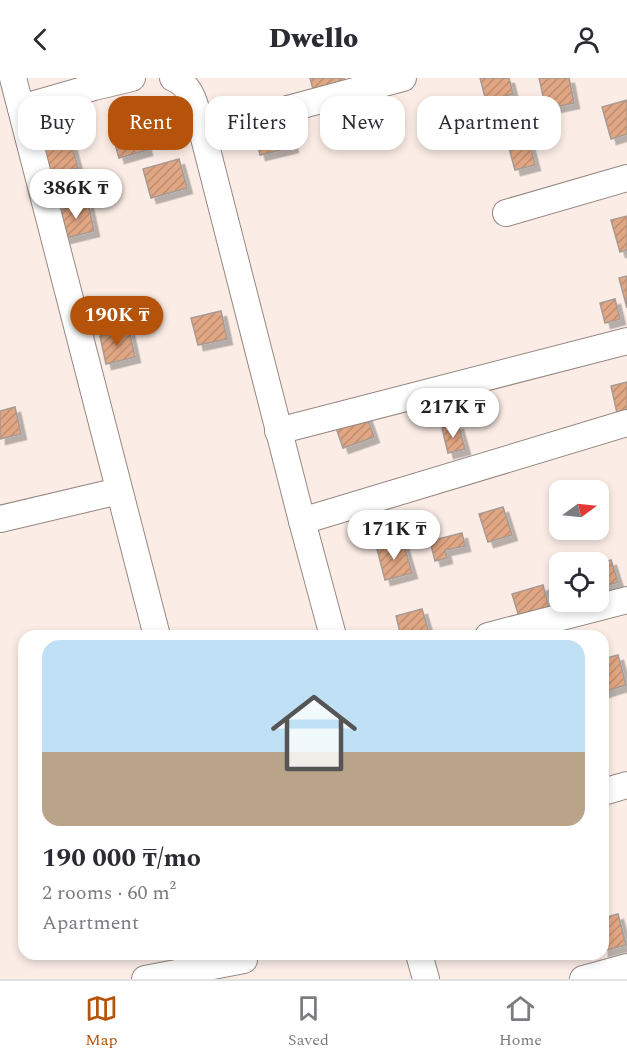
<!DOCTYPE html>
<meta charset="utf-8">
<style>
body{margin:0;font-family:Spectral,serif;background:#f2f2f3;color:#2b2b33;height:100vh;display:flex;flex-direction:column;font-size:22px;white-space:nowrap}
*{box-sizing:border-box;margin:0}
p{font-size:20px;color:#7c7c81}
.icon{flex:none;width:33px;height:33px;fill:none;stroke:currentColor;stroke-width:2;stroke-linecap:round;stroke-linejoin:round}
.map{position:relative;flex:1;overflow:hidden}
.sheet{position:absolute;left:18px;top:552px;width:591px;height:330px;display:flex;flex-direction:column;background:#fff;border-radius:18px;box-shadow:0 3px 9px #0003}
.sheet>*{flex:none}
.banner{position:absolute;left:18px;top:18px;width:591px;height:54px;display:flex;gap:12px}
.needle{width:39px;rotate:75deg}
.fabs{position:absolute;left:549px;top:402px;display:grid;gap:12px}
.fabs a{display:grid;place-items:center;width:60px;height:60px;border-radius:12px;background:#fff;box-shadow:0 3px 9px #0003;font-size:30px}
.price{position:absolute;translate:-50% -51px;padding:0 14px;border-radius:21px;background:#fff;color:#222;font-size:20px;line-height:39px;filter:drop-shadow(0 2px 3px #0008)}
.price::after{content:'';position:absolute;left:50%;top:36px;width:18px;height:14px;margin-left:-9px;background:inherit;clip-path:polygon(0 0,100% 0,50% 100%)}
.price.on{background:#b45309;color:#fff}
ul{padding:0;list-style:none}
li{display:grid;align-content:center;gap:12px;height:318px;padding:0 24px}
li+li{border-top:2px solid #e1e1e2}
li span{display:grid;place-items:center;height:186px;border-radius:18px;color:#555}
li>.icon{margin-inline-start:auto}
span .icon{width:108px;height:108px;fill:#fffc;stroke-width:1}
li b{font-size:26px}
.tag{padding:0 21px;border-radius:18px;background:#fff;box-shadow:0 3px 9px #0003;font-size:21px;line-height:54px}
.tag.on{background:#b45309;color:#fff}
header{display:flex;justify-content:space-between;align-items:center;height:78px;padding:0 24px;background:#fff;font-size:27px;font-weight:800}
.menu{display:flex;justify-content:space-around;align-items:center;height:84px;border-top:2px solid #e1e1e2;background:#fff;font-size:16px;color:#7c7c81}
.menu a{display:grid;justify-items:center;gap:3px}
.menu .on{color:#b45309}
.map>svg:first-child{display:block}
.building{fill:url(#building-hatch);stroke:#a89b94;stroke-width:1.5;filter:url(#shadow)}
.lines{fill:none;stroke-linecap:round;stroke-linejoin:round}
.minor-casing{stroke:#958882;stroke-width:28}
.minor{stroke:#fff;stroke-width:26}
</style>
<header><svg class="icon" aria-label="back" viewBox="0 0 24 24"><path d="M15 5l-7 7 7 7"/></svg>Dwello<svg class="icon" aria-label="person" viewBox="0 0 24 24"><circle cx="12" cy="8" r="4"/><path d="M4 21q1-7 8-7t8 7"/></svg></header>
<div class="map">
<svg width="627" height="901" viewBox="0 0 627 901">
<defs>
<pattern id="building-hatch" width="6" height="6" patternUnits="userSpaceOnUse" patternTransform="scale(1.5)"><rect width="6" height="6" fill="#e1a683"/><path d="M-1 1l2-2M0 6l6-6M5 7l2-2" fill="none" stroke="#c08e70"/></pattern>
<filter id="shadow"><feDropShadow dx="5.5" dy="5.5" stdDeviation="0" flood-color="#0004"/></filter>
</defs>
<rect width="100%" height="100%" fill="#fbede6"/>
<g class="building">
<path d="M310,0H344L346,7L314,15Z"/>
<path d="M480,0H509L513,16L486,23Z"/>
<path d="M539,0H569L574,25L546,31Z"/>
<path d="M627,22V56L611,61L602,29Z"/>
<path d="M138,36L147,72L119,80L109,44Z"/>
<path d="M523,42L535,87L515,92L503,48Z"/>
<path d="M286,43L293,69L260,77L254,51Z"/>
<path d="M68,54L78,90L49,98L40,62Z"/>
<path d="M179,81L187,110L151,120L143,91Z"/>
<path d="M88,125L94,153L65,160L59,132Z"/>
<path d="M627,138V172L620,174L611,142Z"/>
<path d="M627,198V230L619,200Z"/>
<path d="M615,221L620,241L605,245L600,225Z"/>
<path d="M221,233L227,261L198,267L191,240Z"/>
<path d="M129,252L135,279L106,286L100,258Z"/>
<path d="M627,304V332L617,335L611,308Z"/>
<path d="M15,329L21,356L0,361V333Z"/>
<path d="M365,333L374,359L343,370L334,344Z"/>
<path d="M458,346L465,371L448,375L442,350Z"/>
<path d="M503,429L512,457L488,464L479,436Z"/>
<path d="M462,455L465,468L445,472L447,480L435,483L430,463Z"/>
<path d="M403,464L412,495L385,502L377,471Z"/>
<path d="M611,482L618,504L601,509L598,501V486Z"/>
<path d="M543,507L550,534L520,542L512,516Z"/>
<path d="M422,531L430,558H401L396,538Z"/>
<path d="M618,577L626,607L603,614V581Z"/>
<path d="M618,836L626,867L603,873V840Z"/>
</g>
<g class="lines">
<defs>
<g id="minor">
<path d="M13,0L157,558"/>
<path d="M173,0C194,8 196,33 202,52L221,49L403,0"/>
<path d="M21,30L94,9L132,0"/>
<path d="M202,52L302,443L333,558"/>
<path d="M506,135L627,100"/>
<path d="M278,353L627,263"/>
<path d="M0,441L119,413"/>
<path d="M302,443L627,345"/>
<path d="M488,558L627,522"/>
<path d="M603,714L627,707"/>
<path d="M419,876L426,901"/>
<path d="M145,901L244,882"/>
<path d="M583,901L627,889"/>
</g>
</defs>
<use href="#minor" class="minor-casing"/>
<use href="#minor" class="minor"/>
</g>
</svg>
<div class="fabs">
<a><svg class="needle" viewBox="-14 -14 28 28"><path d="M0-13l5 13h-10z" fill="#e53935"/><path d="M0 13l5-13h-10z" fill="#7c7c81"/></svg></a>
<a><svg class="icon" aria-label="locate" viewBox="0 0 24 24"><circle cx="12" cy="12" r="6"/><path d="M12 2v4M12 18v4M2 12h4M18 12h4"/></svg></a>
</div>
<b class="price" style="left:76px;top:142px">386K ₸</b>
<b class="price on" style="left:117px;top:269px">190K ₸</b>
<b class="price" style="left:453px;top:361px">217K ₸</b>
<b class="price" style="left:394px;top:483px">171K ₸</b>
<div class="banner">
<a class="tag">Buy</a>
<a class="tag on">Rent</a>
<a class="tag">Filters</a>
<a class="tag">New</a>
<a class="tag">Apartment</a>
</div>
<section class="sheet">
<ul>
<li><span style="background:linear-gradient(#bfe0f5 60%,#b9a48a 0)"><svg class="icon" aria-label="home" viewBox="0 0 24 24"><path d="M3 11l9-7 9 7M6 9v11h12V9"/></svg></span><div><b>190 000 ₸/mo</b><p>2 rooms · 60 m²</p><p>Apartment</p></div></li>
</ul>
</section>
</div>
<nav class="menu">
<a class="on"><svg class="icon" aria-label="map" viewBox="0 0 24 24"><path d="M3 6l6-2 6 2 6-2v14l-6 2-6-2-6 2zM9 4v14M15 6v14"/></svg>Map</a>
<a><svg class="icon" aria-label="saved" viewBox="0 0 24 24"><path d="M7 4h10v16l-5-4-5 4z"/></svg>Saved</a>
<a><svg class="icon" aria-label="home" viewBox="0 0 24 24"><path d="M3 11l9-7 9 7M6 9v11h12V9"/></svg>Home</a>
</nav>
